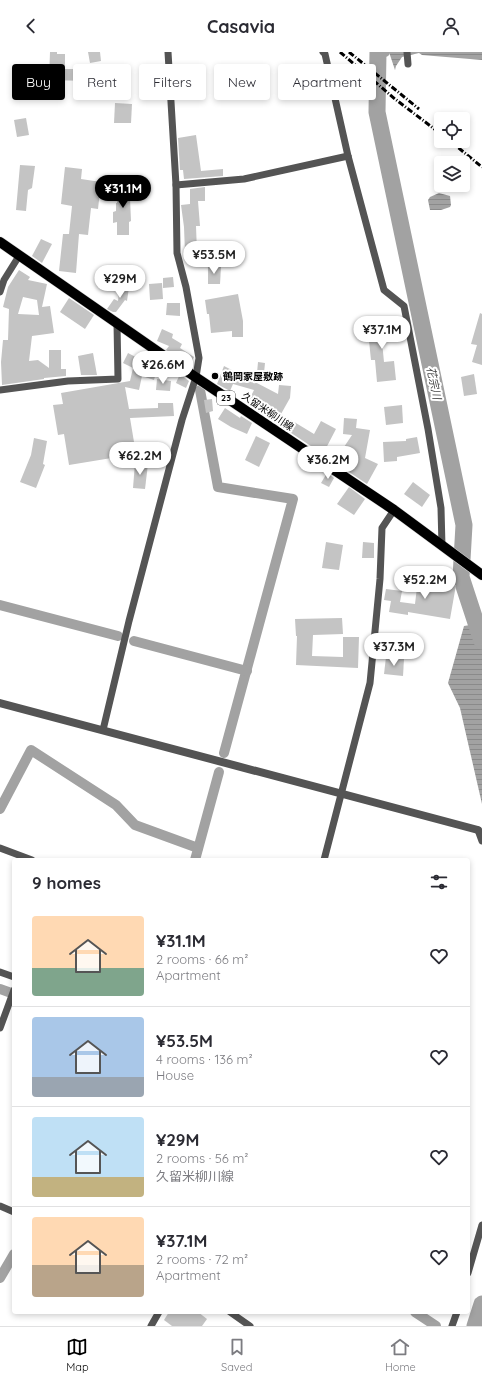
<!DOCTYPE html>
<meta charset="utf-8">
<style>
body{margin:0;font-family:Quicksand,"Noto Sans JP",sans-serif;background:#f2f2f3;color:#2b2b33;height:100vh;display:flex;flex-direction:column;font-size:15px;white-space:nowrap}
*{box-sizing:border-box;margin:0}
p{font-size:13px;color:#7c7c81}
.icon{flex:none;width:22px;height:22px;fill:none;stroke:currentColor;stroke-width:2;stroke-linecap:round;stroke-linejoin:round}
.map{position:relative;flex:1;overflow:hidden}
.panel{position:absolute;left:12px;top:806px;width:458px;height:456px;display:flex;flex-direction:column;background:#fff;border-radius:4px;box-shadow:0 2px 6px #0003}
.panel>*{flex:none}
.banner{position:absolute;left:12px;top:12px;width:458px;height:36px;display:flex;gap:8px}
.tools{position:absolute;left:434px;top:60px;display:grid;gap:8px}
.tools a{display:grid;place-items:center;width:36px;height:36px;border-radius:4px;background:#fff;box-shadow:0 2px 6px #0003;font-size:20px}
.price{position:absolute;translate:-50% -34px;padding:0 9px;border-radius:14px;background:#fff;color:#222;font-size:13px;line-height:26px;filter:drop-shadow(0 1px 2px #0008)}
.price::after{content:'';position:absolute;left:50%;top:24px;width:12px;height:9px;margin-left:-6px;background:inherit;clip-path:polygon(0 0,100% 0,50% 100%)}
.price.current{background:#000;color:#fff}
ul{padding:0;list-style:none}
li{display:flex;align-items:center;gap:12px;height:100px;padding:0 20px}
li+li{border-top:1px solid #e1e1e2}
li span{display:grid;place-items:center;flex:none;width:112px;height:80px;border-radius:4px;color:#555}
li>.icon{margin-inline-start:auto}
span .icon{width:48px;height:48px;fill:#fffc;stroke-width:1}
li b{font-size:17px}
h2{display:flex;justify-content:space-between;align-items:center;height:48px;padding:0 20px;font-size:17px}
.chip{padding:0 14px;border-radius:4px;background:#fff;box-shadow:0 2px 6px #0003;font-size:14px;line-height:36px}
.chip.current{background:#000;color:#fff}
header{display:flex;justify-content:space-between;align-items:center;height:52px;padding:0 20px;background:#fff;font-size:18px;font-weight:700}
.tab-bar{display:flex;justify-content:space-around;align-items:center;height:56px;border-top:1px solid #e1e1e2;background:#fff;font-size:11px;color:#7c7c81}
.tab-bar a{display:grid;justify-items:center;gap:2px}
.tab-bar .current{color:#000}
.map>svg:first-child{display:block}
.water{fill:url(#water-rules)}
.lines{fill:none;stroke-linecap:round;stroke-linejoin:round}
.canal{stroke:#a2a2a2;stroke-width:10}
.river{stroke:#a2a2a2;stroke-width:17}
.building{fill:#c4c4c4;fill-rule:evenodd}
.primary-casing{stroke:#dbdbdb;stroke-width:11}
.minor{stroke:#545454;stroke-width:7}
.tertiary{stroke:#545454;stroke-width:8}
.primary{stroke:#000;stroke-width:10}
.rail{stroke:#000;stroke-width:3;stroke-dasharray:6 2 1 2;stroke-linecap:butt}
.poi-dot{fill:#000;stroke:#fff;stroke-width:1.5}
.labels{text-anchor:middle;stroke-width:4;stroke-linejoin:round;paint-order:stroke}
.shield{fill:#fff;stroke:#4c4c4c;stroke-width:1}
.shield-label{font-size:9px;font-weight:bold;fill:#000}
.poi-label{font-size:10px;font-weight:bold;fill:#000;stroke:#fff;text-anchor:start}
.street-label{font-size:10px;fill:#000;stroke:#fff}
.water-label{font-size:11px;font-style:italic;fill:#434343;stroke:#fff}
</style>
<header><svg class="icon" aria-label="back" viewBox="0 0 24 24"><path d="M15 5l-7 7 7 7"/></svg>Casavia<svg class="icon" aria-label="person" viewBox="0 0 24 24"><circle cx="12" cy="8" r="4"/><path d="M4 21q1-7 8-7t8 7"/></svg></header>
<div class="map">
<svg width="482" height="1274" viewBox="0 0 482 1274">
<defs>
<pattern id="water-rules" width="6" height="5" patternUnits="userSpaceOnUse"><rect width="6" height="5" fill="#a2a2a2"/><path d="M0 2.5h6" fill="none" stroke="#8a8a8a"/></pattern>
</defs>
<rect width="100%" height="100%" fill="#fff"/>
<g class="water">
<path d="M389,0H482V8L422,3L419,1L402,5L396,14L395,18Z"/>
<path d="M439,141L450,144L451,153L450,155L441,158H430L428,148L430,145Z"/>
<path d="M482,571V752L460,656L448,631L464,574Z"/>
</g>
<g class="lines">
<g class="canal">
<path d="M378,2L385,0"/>
<path d="M200,338L218,435L293,447L224,701"/>
<path d="M0,553L118,584"/>
<path d="M134,589L247,619"/>
<path d="M0,757L31,698L116,753L135,773L198,796"/>
<path d="M195,808L219,720"/>
<path d="M0,937L14,942"/>
<path d="M0,1226L14,1202"/>
<path d="M415,1260L436,1274"/>
</g>
<g class="river">
<path d="M378,0L377,60L464,473L461,525L482,589"/>
<path d="M475,1274L482,1252"/>
</g>
</g>
<g class="building">
<path d="M50,0H57V2H65V17H87V29L49,28Z"/>
<path d="M88,0H100L101,9L90,11Z"/>
<path d="M147,19H159L158,34L146,33Z"/>
<path d="M115,51L132,52L131,71H114Z"/>
<path d="M26,66L29,83L17,85L14,68Z"/>
<path d="M196,83L201,119L223,117V124L184,127L183,118H180L178,86Z"/>
<path d="M20,113L35,114L32,136L28,138L26,159L16,158Z"/>
<path d="M65,115L82,117L81,127L101,130L98,157L91,156L88,183L79,182L76,221L59,219L63,182H69L72,154L61,152Z"/>
<path d="M119,131L132,132V146H130L131,169L129,170V183H117V170L113,171V160L116,159V151H117Z"/>
<path d="M205,135V149H198L200,174H196L197,200L185,201L184,175L181,153L190,152V137Z"/>
<path d="M41,187L52,192L42,211L32,204Z"/>
<path d="M208,215H221L220,232H208Z"/>
<path d="M19,218L30,225L28,228L47,232L42,255L50,254L54,281L32,284L29,309L38,308L49,316V298H61V317H66V324L44,326V327L2,333L1,310L3,288H8L9,257L3,255L8,235ZM23,245L37,248L39,263L18,262Z"/>
<path d="M173,225L174,235L163,236V226Z"/>
<path d="M162,231L163,247L150,248L149,232Z"/>
<path d="M120,233L129,235L127,249L125,248L116,260H113L107,257L114,247L118,249Z"/>
<path d="M238,242L243,269V285H232V279L211,281L209,262H207L205,248Z"/>
<path d="M69,246L94,263L85,277L60,260Z"/>
<path d="M167,251H180V264L166,263Z"/>
<path d="M480,261L482,262V313L472,310L477,293L471,292Z"/>
<path d="M374,264L393,265L392,279H381L384,310L394,309L396,328L377,330L375,308H371L369,289L373,288Z"/>
<path d="M162,277L173,282L172,286L182,292L180,296L194,305L190,313L166,298L169,294L157,289Z"/>
<path d="M93,301L97,323H81L78,304Z"/>
<path d="M128,301L149,312L150,310L158,313L154,328L142,324L139,338L125,335L129,357L158,356V351H173L174,364L130,366L136,402L69,413L64,382L58,383L53,353L63,352L61,341L130,329L133,316L123,311Z"/>
<path d="M258,310L265,311L264,321H257Z"/>
<path d="M224,314L278,342L279,333L291,334L290,346L281,362L314,382L321,369L336,377L323,402L247,352L254,338L233,332L230,339L217,332Z"/>
<path d="M180,322L189,329L186,336L176,331Z"/>
<path d="M474,322L477,342L464,344L461,325Z"/>
<path d="M157,327L171,329L170,339L156,338Z"/>
<path d="M212,347L213,359L206,361L204,348Z"/>
<path d="M402,353L403,371L386,373L384,355Z"/>
<path d="M225,356L240,366L241,364L252,371L247,382L231,375L218,367Z"/>
<path d="M344,366L357,367L356,376L370,378L365,406L378,412L367,432L334,410L352,383L343,382Z"/>
<path d="M256,384L270,391L259,415L245,408Z"/>
<path d="M417,385L420,401L397,405V409L384,410L383,390L406,389V387Z"/>
<path d="M34,386L47,389L43,412L45,413L36,436L20,430L31,403Z"/>
<path d="M135,411L148,412L145,437L133,436Z"/>
<path d="M327,421L334,426L329,435L321,431Z"/>
<path d="M413,430L430,443L422,455L404,442Z"/>
<path d="M349,435L365,447L354,463L337,452Z"/>
<path d="M326,490L343,493L339,518L322,516Z"/>
<path d="M363,490L374,491V506H362Z"/>
<path d="M418,527L456,533L450,567L408,560V563L389,560L391,549L384,548L386,537L402,539L400,550L415,552Z"/>
<path d="M342,566L343,582L313,583L312,604L343,605V585H359L358,616L296,613L297,584H296L295,567Z"/>
<path d="M386,605L404,607L403,624L384,622Z"/>
<path d="M169,1260H198L207,1267L202,1274H172L164,1268Z"/>
</g>
<g class="lines">
<defs>
<path id="primary" d="M0,190L170,308L394,458L482,523"/>
</defs>
<use href="#primary" class="primary-casing"/>
<g class="minor">
<path d="M323,0L325,2L348,104L384,238L404,254L428,377L441,456L442,494"/>
<path d="M407,0L408,12"/>
<path d="M176,133L244,127L348,104"/>
<path d="M0,240L4,228L19,204"/>
<path d="M0,338L68,329L118,327L117,271"/>
<path d="M103,678L129,569L182,368L196,325L199,306L186,235L177,201L176,133L168,0"/>
<path d="M478,778L482,789"/>
<path d="M0,796L32,808"/>
<path d="M324,808L370,631L380,527L382,476L394,458"/>
<path d="M0,920L14,925"/>
<path d="M0,976L14,938"/>
<path d="M0,1154L14,1160"/>
<path d="M468,1221L482,1173"/>
<path d="M230,1260L250,1274"/>
<path d="M151,1274L159,1260"/>
<path d="M452,1274L457,1260"/>
</g>
<path class="tertiary" d="M0,651L478,778"/>
<use href="#primary" class="primary"/>
<g class="rail">
<path d="M340,0L395,47L441,82"/>
<path d="M349,0L419,57"/>
<path d="M450,89L482,115"/>
</g>
</g>
<circle class="poi-dot" cx="215" cy="324" r="4"/>
<g class="labels">
<rect class="shield" x="217" y="339" width="18" height="14" rx="3"/>
<g class="shield-label">
<text x="226" y="349">23</text>
</g>
<g class="poi-label">
<text x="223" y="328">鶴岡家屋敷跡</text>
</g>
<g class="street-label">
<text transform="translate(268 359) rotate(34)" y="4">久留米柳川線</text>
</g>
<g class="water-label">
<text transform="translate(434 331) rotate(78)" y="4">花宗川</text>
</g>
</g>
</svg>
<div class="tools">
<a><svg class="icon" aria-label="locate" viewBox="0 0 24 24"><circle cx="12" cy="12" r="6"/><path d="M12 2v4M12 18v4M2 12h4M18 12h4"/></svg></a>
<a><svg class="icon" aria-label="layers" viewBox="0 0 24 24"><path d="M12 4l9 5-9 5-9-5zM3 14l9 5 9-5"/></svg></a>
</div>
<b class="price current" style="left:123px;top:157px">¥31.1M</b>
<b class="price" style="left:214px;top:223px">¥53.5M</b>
<b class="price" style="left:120px;top:247px">¥29M</b>
<b class="price" style="left:382px;top:298px">¥37.1M</b>
<b class="price" style="left:163px;top:333px">¥26.6M</b>
<b class="price" style="left:140px;top:424px">¥62.2M</b>
<b class="price" style="left:328px;top:428px">¥36.2M</b>
<b class="price" style="left:425px;top:548px">¥52.2M</b>
<b class="price" style="left:394px;top:615px">¥37.3M</b>
<div class="banner">
<a class="chip current">Buy</a>
<a class="chip">Rent</a>
<a class="chip">Filters</a>
<a class="chip">New</a>
<a class="chip">Apartment</a>
</div>
<section class="panel">
<h2>9 homes<svg class="icon" aria-label="filters" viewBox="0 0 24 24"><path d="M4 7h16M4 17h16"/><circle cx="9" cy="7" r="2"/><circle cx="15" cy="17" r="2"/></svg></h2>
<ul>
<li><span style="background:linear-gradient(#ffd9b3 65%,#7fa58c 0)"><svg class="icon" aria-label="home" viewBox="0 0 24 24"><path d="M3 11l9-7 9 7M6 9v11h12V9"/></svg></span><div><b>¥31.1M</b><p>2 rooms · 66 m²</p><p>Apartment</p></div><svg class="icon" aria-label="heart" viewBox="0 0 24 24"><path d="M12 20l-8-8c-3-5 5-10 8-4 3-6 11-1 8 4z"/></svg></li>
<li><span style="background:linear-gradient(#a9c7e8 75%,#9aa5b1 0)"><svg class="icon" aria-label="home" viewBox="0 0 24 24"><path d="M3 11l9-7 9 7M6 9v11h12V9"/></svg></span><div><b>¥53.5M</b><p>4 rooms · 136 m²</p><p>House</p></div><svg class="icon" aria-label="heart" viewBox="0 0 24 24"><path d="M12 20l-8-8c-3-5 5-10 8-4 3-6 11-1 8 4z"/></svg></li>
<li><span style="background:linear-gradient(#bfe0f5 75%,#c2b280 0)"><svg class="icon" aria-label="home" viewBox="0 0 24 24"><path d="M3 11l9-7 9 7M6 9v11h12V9"/></svg></span><div><b>¥29M</b><p>2 rooms · 56 m²</p><p>久留米柳川線</p></div><svg class="icon" aria-label="heart" viewBox="0 0 24 24"><path d="M12 20l-8-8c-3-5 5-10 8-4 3-6 11-1 8 4z"/></svg></li>
<li><span style="background:linear-gradient(#ffd9b3 60%,#b9a48a 0)"><svg class="icon" aria-label="home" viewBox="0 0 24 24"><path d="M3 11l9-7 9 7M6 9v11h12V9"/></svg></span><div><b>¥37.1M</b><p>2 rooms · 72 m²</p><p>Apartment</p></div><svg class="icon" aria-label="heart" viewBox="0 0 24 24"><path d="M12 20l-8-8c-3-5 5-10 8-4 3-6 11-1 8 4z"/></svg></li>
</ul>
</section>
</div>
<nav class="tab-bar">
<a class="current"><svg class="icon" aria-label="map" viewBox="0 0 24 24"><path d="M3 6l6-2 6 2 6-2v14l-6 2-6-2-6 2zM9 4v14M15 6v14"/></svg>Map</a>
<a><svg class="icon" aria-label="saved" viewBox="0 0 24 24"><path d="M7 4h10v16l-5-4-5 4z"/></svg>Saved</a>
<a><svg class="icon" aria-label="home" viewBox="0 0 24 24"><path d="M3 11l9-7 9 7M6 9v11h12V9"/></svg>Home</a>
</nav>
